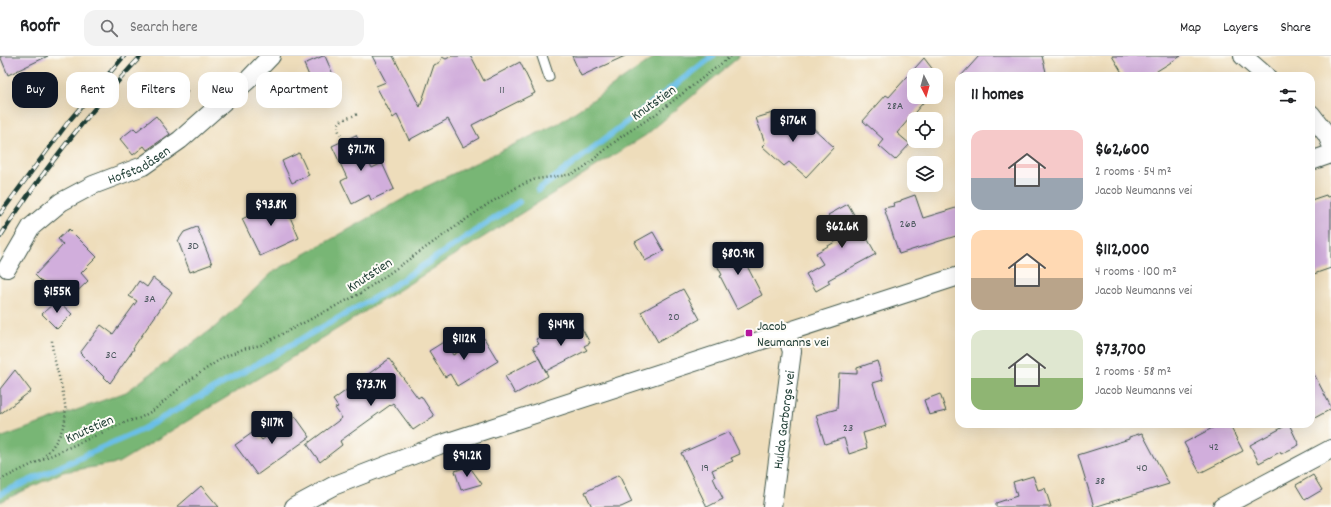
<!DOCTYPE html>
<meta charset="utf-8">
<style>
body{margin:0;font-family:Dekko,sans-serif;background:#f2f2f2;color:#202124;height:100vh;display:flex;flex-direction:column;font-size:15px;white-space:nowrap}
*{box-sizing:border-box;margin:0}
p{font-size:13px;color:#757577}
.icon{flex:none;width:22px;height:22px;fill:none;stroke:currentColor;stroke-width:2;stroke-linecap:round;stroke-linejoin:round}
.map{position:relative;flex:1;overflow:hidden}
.drawer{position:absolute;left:955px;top:16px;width:360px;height:356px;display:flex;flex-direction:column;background:#fff;border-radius:12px;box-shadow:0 4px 16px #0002}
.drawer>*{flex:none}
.banner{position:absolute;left:12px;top:16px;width:380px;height:36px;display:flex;gap:8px}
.needle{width:26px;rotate:174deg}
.fabs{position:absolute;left:907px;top:12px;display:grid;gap:8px}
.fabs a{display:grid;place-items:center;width:36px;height:36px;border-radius:8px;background:#fff;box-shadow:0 4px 16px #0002;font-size:20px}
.price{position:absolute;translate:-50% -34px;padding:0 9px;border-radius:4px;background:#111827;color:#fff;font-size:13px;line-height:26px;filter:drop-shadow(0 1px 2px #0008)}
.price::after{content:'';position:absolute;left:50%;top:24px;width:12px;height:9px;margin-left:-6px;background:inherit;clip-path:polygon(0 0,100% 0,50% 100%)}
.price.on{background:#222;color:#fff}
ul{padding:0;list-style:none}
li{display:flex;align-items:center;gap:12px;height:100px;padding:0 16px}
li span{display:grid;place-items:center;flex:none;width:112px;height:80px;border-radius:12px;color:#555}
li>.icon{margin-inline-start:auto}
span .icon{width:48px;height:48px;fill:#fffc;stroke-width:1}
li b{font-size:17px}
h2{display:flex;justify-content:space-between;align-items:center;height:48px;padding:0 16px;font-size:17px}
.chip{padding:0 14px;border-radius:12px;background:#fff;box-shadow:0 4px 16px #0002;font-size:14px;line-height:36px}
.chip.on{background:#111827;color:#fff}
header{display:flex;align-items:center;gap:24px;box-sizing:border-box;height:56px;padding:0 20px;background:#fff;border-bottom:1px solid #e0e0e0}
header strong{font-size:19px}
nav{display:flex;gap:22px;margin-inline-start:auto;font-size:14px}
.search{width:280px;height:36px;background:#f2f2f2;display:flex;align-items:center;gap:10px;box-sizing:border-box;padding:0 14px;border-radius:12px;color:#757577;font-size:15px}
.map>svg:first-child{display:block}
.forest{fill:#78b675;stroke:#4c7a54}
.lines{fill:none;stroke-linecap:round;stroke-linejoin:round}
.stream{stroke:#6bbfe7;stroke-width:6}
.building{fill:#d1aedc}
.service-casing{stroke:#3e5548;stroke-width:11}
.minor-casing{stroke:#3e5548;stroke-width:20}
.path{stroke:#3e5548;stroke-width:2.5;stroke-dasharray:1 3;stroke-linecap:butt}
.service{stroke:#fff;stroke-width:9}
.minor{stroke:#fff;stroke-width:18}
.rail-casing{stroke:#1f3d34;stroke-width:4.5}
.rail{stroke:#fdfcf7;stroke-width:3;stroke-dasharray:9;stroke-linecap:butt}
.poi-dot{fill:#b5179e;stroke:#fdfcf7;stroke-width:1.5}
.labels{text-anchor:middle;stroke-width:4;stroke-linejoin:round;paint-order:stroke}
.number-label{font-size:12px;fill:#4c595e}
.street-label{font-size:14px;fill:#1f3d34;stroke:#fdfcf7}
.poi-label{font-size:14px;fill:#1f3d34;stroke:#fdfcf7;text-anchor:start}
</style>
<header>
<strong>Roofr</strong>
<div class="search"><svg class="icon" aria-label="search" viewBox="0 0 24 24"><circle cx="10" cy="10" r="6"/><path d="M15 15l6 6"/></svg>Search here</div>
<nav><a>Map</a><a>Layers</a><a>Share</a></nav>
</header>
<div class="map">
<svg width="1331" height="451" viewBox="0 0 1331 451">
<rect width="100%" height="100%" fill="#fdfcf7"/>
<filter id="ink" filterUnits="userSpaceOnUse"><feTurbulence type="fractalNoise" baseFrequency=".025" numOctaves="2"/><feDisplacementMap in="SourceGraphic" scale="8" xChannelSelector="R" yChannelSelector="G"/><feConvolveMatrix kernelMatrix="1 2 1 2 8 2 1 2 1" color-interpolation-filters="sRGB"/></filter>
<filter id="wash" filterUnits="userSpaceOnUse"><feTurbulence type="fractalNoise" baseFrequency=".012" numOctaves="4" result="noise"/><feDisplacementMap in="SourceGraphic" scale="16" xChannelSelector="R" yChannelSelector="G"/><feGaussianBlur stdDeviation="0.9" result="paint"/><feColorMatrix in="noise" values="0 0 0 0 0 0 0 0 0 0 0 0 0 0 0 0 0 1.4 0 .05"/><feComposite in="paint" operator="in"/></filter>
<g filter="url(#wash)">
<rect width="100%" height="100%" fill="#edb"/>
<path class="forest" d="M656,0H740L646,79L275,312L118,407L63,416L0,446V382L126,336L215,271L273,216L419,134L559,67Z"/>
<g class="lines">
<g class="stream">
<path d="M538,134L549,126L713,0"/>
<path d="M0,438L141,374L379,239L519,146"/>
</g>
</g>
<g id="blocks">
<g class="building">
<path d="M0,0H48L8,19Z"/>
<path d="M323,0H325L338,30L317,39L304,8Z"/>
<path d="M372,0H393L420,51L434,9L440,6L442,1L446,3L452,0H471L484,25L520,6L535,37L472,69L479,82L463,91L448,63L409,84L397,59L393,62L376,30L386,26Z"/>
<path d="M572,0H625L581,20Z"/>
<path d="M979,0H1042L1047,20H961Z"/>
<path d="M1112,0H1181L1149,20H1124Z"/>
<path d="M924,2L934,15L941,27L936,33V19H914V41H928L897,77L910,88L895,104L879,90L884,84L863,65L886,39L889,41Z"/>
<path d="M178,23L188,36L175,46L165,32Z"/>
<path d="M776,56L785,63L789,59L807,75L811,70L834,91L806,121L789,106L784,110L762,90L765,87L756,62Z"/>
<path d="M156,60L170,78L147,94L144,90L133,99L120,83L134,72L137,75Z"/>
<path d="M356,79L372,112L382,107L394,133L371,144L369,139L352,148L341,125L347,122L332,90Z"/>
<path d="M299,97L309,119L292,127L282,105Z"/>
<path d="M915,139L923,162L959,151V179L899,198L884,152L894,150L893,147L901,145V144Z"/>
<path d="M1326,139L1327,141L1331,140V212L1311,219V144Z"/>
<path d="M282,142L299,182L260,200L242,163L267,151L266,149Z"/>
<path d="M848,148L876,198L828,224L830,227L816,235L806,218L823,208L816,197L840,183L828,159Z"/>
<path d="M197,171L212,208L190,216L178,185L184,176Z"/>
<path d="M69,173L97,201L81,217L88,225L64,248L35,219L63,189L58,183Z"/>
<path d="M653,176L664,195L645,205L635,186Z"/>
<path d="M742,188L751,205L746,208L762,239L737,253L720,220L722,219L714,203Z"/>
<path d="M153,222L172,236L133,292L134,293L110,327L80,297L101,269L113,278L137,245L129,240L139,225L147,231Z"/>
<path d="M683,233L700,263L658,286L641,256Z"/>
<path d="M57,244L72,258L57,273L42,258Z"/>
<path d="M580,269L590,287L584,290L587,294L546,315L533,291L539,288L536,283L555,273L558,281Z"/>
<path d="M484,282L498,305L457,330L450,318L445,321L429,295L445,285L453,299Z"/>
<path d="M539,302L548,320L515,338L505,320Z"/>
<path d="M389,303L418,342L421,340L434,360L413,374L393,347L340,385L342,389L320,406L307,388L342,362L335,352L338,351L333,344Z"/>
<path d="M877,305L883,324L873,327L886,370L863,377L867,392L849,398L844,382L825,388L816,359L837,353L839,317L857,318V312Z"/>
<path d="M1311,312L1331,351V353L1311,364Z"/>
<path d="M15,314L31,335L0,358V333Z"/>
<path d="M940,338L946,355L929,359L924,344Z"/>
<path d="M295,360L310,381L257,419L235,389L255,375L262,384Z"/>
<path d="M1220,368H1229L1243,395L1200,417L1184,387Z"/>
<path d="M1289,368L1299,389L1281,398L1280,396L1259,407L1250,389Z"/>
<path d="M729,376L740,398L731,402L733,405L712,414L715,421L713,422L723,443L707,451L681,397Z"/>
<path d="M1142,377L1169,428L1094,451L1078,399L1129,383V381Z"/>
<path d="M469,410L482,428L461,434L455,415Z"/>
<path d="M619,419L632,446L621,451H592L585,436Z"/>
<path d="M1313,419L1322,434L1305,444L1296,429Z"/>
<path d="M1033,420L1038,434L1045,432L1051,451H996V447L1017,440L1013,426Z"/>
<path d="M201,430L219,451H177Z"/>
</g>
</g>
</g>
<g filter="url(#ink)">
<use href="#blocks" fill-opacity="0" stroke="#3e5548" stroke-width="1"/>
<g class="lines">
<defs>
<path id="service" d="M542,0L549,21"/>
<g id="minor">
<path d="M1243,0L1266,20"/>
<path d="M1311,58L1327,79L1331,88"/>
<path d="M1311,105L1331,98"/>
<path id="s1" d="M7,212L31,171L61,146L93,129L143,110L180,84L248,24L271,0"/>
<path d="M294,451L333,430L439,389L959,220"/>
<path id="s2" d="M772,451L792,295L786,278"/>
<path d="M1222,451L1331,393"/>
</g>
</defs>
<use href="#service" class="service-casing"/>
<use href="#minor" class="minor-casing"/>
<g class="path">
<path d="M342,83L338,73L339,67L342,64L358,58"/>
<path d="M43,402C52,392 60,382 64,368C70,348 56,316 53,295C52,291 52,287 52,283"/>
<path d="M0,424L43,403L126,366L140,362L154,354L187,326L222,302L243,293L261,289L361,237L488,148L521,129L536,123L569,119L582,113L622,80L656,58L731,0"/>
</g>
<use href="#service" class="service"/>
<use href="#minor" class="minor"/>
<defs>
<g id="rail">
<path d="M0,158L69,65L124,0"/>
<path d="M0,181C41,117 89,56 141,0"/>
</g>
</defs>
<use href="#rail" class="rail-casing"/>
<use href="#rail" class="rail"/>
</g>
</g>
<rect class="poi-dot" x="745" y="273" width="8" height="8" rx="2"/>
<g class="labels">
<g class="number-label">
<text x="502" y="37">11</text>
<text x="895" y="53">28A</text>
<text x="908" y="171">26B</text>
<text x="193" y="193">3D</text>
<text x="150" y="246">3A</text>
<text x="674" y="264">20</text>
<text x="111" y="302">3C</text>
<text x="848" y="375">23</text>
<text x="1214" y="394">42</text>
<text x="705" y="415">19</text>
<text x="1142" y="415">40</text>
<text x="1100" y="428">38</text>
</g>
<g class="street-label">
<text transform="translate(653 46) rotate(-35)" y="5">Knutstien</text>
<text dy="5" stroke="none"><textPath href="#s1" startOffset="173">Hofstadåsen</textPath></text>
<text transform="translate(369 218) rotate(-33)" y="5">Knutstien</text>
<text dy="5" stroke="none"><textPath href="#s2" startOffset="88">Hulda Garborgs vei</textPath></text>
<text transform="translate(89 372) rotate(-24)" y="5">Knutstien</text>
</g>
<g class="poi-label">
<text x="757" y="274">Jacob<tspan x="757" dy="16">Neumanns vei</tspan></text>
</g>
</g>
</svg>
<div class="fabs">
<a><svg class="needle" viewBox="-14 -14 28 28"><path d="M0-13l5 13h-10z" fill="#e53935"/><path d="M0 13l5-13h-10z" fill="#757577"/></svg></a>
<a><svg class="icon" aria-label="locate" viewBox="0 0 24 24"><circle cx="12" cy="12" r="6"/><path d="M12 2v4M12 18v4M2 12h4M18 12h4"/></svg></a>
<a><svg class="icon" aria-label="layers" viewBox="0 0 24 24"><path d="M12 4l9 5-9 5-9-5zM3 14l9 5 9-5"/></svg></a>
</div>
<b class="price" style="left:793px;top:87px">$176K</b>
<b class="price" style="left:361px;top:116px">$71.7K</b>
<b class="price" style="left:271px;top:171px">$93.8K</b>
<b class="price on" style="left:842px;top:193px">$62.6K</b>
<b class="price" style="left:738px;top:220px">$80.9K</b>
<b class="price" style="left:57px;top:258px">$155K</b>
<b class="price" style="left:561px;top:291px">$149K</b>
<b class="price" style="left:464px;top:305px">$112K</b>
<b class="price" style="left:371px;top:351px">$73.7K</b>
<b class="price" style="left:272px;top:389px">$117K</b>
<b class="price" style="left:467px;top:422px">$91.2K</b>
<div class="banner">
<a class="chip on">Buy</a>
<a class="chip">Rent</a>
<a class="chip">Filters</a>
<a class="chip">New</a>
<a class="chip">Apartment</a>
</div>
<section class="drawer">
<h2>11 homes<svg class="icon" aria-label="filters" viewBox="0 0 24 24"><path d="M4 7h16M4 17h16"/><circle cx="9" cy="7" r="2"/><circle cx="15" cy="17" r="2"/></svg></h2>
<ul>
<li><span style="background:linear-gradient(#f6c9c9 60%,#9aa5b1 0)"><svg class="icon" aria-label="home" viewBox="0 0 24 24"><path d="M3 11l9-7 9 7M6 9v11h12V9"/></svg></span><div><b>$62,600</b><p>2 rooms · 54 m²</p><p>Jacob Neumanns vei</p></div></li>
<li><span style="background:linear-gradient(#ffd9b3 60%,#b9a48a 0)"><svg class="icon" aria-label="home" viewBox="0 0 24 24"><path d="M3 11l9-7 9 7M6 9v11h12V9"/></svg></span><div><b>$112,000</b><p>4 rooms · 100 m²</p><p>Jacob Neumanns vei</p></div></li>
<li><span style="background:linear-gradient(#dfe7d0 60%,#8fb573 0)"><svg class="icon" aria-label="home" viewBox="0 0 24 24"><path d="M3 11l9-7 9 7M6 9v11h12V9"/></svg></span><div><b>$73,700</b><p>2 rooms · 58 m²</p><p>Jacob Neumanns vei</p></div></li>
</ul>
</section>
</div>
